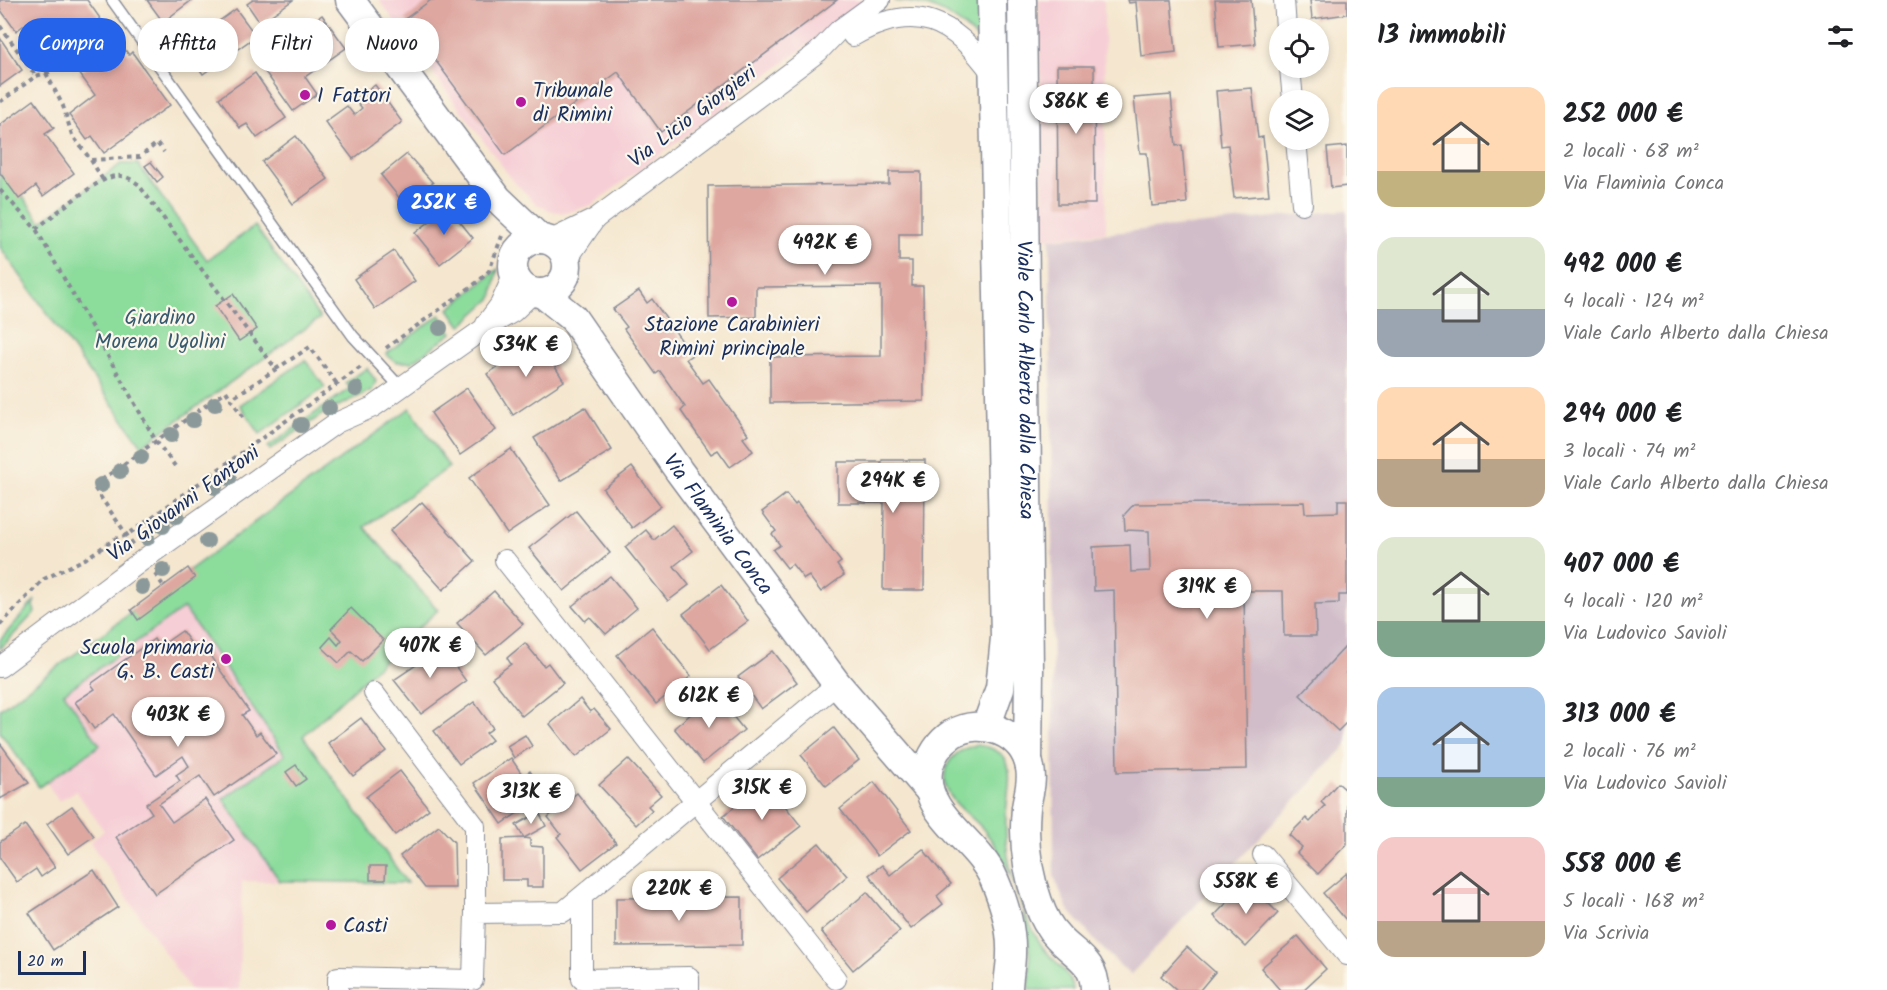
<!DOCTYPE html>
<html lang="it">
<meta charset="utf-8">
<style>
body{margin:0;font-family:Kalam,sans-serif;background:#f2f2f2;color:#202124;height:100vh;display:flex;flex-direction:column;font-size:22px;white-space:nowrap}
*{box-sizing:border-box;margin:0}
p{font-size:20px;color:#757577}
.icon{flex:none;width:33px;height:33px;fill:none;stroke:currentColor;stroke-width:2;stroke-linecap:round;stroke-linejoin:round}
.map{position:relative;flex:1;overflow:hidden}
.details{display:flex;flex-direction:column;background:#fff;width:540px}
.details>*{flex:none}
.banner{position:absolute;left:18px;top:18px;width:570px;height:54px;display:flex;gap:12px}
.fabs{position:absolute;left:1269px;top:18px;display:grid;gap:12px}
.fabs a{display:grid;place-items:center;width:60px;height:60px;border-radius:50%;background:#fff;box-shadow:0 3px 9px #0003;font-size:30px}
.scale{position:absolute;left:18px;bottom:15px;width:68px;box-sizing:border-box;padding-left:6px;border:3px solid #1b2f5e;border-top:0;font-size:16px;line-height:21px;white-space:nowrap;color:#1b2f5e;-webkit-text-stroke:4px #fbf7ec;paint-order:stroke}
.price{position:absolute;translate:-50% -51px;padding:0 14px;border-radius:21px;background:#fff;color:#222;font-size:20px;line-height:39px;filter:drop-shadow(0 2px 3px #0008)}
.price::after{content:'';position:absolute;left:50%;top:36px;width:18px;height:14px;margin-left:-9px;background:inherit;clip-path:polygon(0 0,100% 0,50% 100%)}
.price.selected{background:#2563eb;color:#fff}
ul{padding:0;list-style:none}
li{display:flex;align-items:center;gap:18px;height:150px;padding:0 30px}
li span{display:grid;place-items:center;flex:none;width:168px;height:120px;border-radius:18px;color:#555}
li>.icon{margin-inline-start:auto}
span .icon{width:72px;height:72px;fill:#fffc;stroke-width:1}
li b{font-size:26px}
h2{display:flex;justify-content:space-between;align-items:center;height:72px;padding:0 30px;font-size:26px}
.chip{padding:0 21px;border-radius:24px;background:#fff;box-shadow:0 3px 9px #0003;font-size:21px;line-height:54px}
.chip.selected{background:#2563eb;color:#fff}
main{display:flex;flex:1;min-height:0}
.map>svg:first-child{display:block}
.built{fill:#f6cfd6}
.industrial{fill:#d1bdc9}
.green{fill:#8cdc9c;stroke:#54867d;stroke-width:1.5}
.building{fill:#dea7a0;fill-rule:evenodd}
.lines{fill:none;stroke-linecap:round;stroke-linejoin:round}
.lane-casing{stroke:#888b96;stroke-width:13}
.street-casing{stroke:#888b96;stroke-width:22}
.secondary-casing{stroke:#888b96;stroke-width:31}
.path{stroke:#888b96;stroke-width:4;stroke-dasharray:4.5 4.5;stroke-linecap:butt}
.lane{stroke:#fff;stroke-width:10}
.street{stroke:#fff;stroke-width:20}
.secondary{stroke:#fff;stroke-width:28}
.tree{fill:#8c999a}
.poi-dot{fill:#b5179e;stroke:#fbf7ec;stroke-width:2}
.labels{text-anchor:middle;stroke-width:4.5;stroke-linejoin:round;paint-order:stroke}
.poi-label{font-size:21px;fill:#1b2f5e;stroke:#fbf7ec;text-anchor:start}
.street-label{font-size:21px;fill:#1b2f5e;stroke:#fbf7ec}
.park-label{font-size:21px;fill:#375a6e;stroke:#fbf7ec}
</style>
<main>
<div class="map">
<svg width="1347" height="990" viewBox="0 0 1347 990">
<rect width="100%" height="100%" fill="#fbf7ec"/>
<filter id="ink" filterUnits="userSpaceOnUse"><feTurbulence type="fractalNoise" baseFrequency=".0167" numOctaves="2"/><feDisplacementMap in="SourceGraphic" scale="12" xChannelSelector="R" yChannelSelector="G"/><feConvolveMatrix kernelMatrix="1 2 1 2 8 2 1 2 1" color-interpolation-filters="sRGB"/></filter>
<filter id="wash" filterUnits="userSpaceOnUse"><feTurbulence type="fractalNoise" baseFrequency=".008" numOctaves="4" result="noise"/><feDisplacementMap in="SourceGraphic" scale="24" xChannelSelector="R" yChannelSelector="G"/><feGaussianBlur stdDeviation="1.35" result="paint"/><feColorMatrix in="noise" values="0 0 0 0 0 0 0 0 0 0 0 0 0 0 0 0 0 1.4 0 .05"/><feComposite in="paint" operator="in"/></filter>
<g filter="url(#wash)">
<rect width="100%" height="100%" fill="#f5e7cf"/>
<g class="built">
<path d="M379,0H868L592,205L565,213L552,211L537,204L514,182Z"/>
<path d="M1039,0H1104L1106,232L1044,238Z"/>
<path d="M410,408L449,467L364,527L438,610L303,736L407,883L242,881L239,990H190L90,842L104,831L76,791L59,801L46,782L39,787L0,732V709Z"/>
</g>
<path class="industrial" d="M1347,210V745L1130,975L1098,944L1067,908L1054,876L1050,239Z"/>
<g class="green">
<path d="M979,0L981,42C955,16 932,2 894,1Z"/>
<path d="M0,164L41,222L121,164H138L207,260L255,226L320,318L142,446L0,247Z"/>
<path d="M498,269L492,298L461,326L449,309Z"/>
<path d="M440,315L452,333L412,362H396L386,354Z"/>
<path d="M305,360L325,387L260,434L240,405Z"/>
<path d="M367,368L376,381L372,390L326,412L270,450L268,447L350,388L346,383Z"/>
<path d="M410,408L449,467L364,527L438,610L303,736L407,883L280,881L223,799L285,755L184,608L64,693L100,745L39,787L0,732V709Z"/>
<path d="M35,600L33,606L35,612L0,649V640Z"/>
<path d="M976,745C1023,750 1007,784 1006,816C1005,832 1006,849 1010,866C1015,893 1027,923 1042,946C1052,961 1071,972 1073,990H1029C1034,934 1019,874 983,829C971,815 949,803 945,783C942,762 958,749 976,745Z"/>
</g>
<g id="blocks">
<g class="building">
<path d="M0,0H87L102,21L52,58L27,23L16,31L0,9Z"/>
<path d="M147,0H192L163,22Z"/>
<path d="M253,0H293L260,23L247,4Z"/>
<path d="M431,0H837L661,132L618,72L505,155L405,19Z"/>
<path d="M1128,0H1171L1176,52L1141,56L1136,2L1129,3Z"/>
<path d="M1215,0H1251L1255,44L1219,47Z"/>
<path d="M1310,0H1347V14L1312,19Z"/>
<path d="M236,9L256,36L203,74L183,47Z"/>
<path d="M322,15L346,48L305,77L317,94L293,111L261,66L281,52L277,47Z"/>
<path d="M0,38L22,70L0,86Z"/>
<path d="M120,43L129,55L132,52L170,105L104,153L92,136L87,140L69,115L95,95L79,73Z"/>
<path d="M1057,66H1094L1095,204H1058Z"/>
<path d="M255,73L286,118L257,138L247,124L240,128L219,98Z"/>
<path d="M375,85L402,122L353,159L325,122L347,106L354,115L362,108L355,100Z"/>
<path d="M1252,88L1258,138L1263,137L1269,195L1234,198L1228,145L1221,146L1216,91Z"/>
<path d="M1171,95L1176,146L1182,145L1187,203L1152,206L1147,153H1140L1134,98Z"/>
<path d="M34,100L54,128L45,134L74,173L43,196L36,186L19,199L0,173V125Z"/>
<path d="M296,136L328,179L293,204L262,162Z"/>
<path d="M1347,146V186L1331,188L1327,148Z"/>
<path d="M407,154L433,183L405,205L381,175Z"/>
<path d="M151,162L163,177L157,182L145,166Z"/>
<path d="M889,172H921V234H899V261H912V286H923L924,401L770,403V357L881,356V286L756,287V317L709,318L708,186L889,184Z"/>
<path d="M448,207L473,238L440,264L415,233Z"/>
<path d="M394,251L415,281L375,309L354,279Z"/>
<path d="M639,291L647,303L652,299L692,355L686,359L703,383L709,379L748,434L743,438L753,451L730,467L718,450L711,454L681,411L685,407L660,371L656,374L624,329L627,327L613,309Z"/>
<path d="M233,294L257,329L239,341L215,306Z"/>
<path d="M538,340L564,381L513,415L487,374Z"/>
<path d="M467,388L496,430L460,455L431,413Z"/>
<path d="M585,407L612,450L561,481L534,438Z"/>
<path d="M511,449L550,505L507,534L469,478Z"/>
<path d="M882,460H925L924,590H883L884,503H838V462H882Z"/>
<path d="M632,467L661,506L632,528L603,489Z"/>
<path d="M786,494L795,505L797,503L841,562L837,565L844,575L821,592L809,576L804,579L792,564L787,568L773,550L780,545L772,534L776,531L762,512Z"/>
<path d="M1338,500H1347V595H1339V603L1315,604L1316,636H1284L1283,591H1244L1247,769L1117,772L1114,590L1094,591L1093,547L1130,545L1131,572L1150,571L1149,531L1125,530L1124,515L1134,504L1304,502L1305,513L1338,512Z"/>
<path d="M422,502L475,561L443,590L390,531Z"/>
<path d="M576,511L610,553L564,591L529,548Z"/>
<path d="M672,525L693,551L674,566L689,585L668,601L625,547L646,530L654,540Z"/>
<path d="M188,568L195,578L138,620L131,610Z"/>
<path d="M610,576L637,608L606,634L590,617L585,621L572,606Z"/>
<path d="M721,585L748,621L710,649L683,614Z"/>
<path d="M494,591L523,624L486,655L457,623Z"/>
<path d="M351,608L383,640L362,661L351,651L339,663L322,647L331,637L338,645L342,640L331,629Z"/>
<path d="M652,627L691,676L656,704L617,655Z"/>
<path d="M182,631L199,655L206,650L249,711L242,715L256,735L260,732L276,754L214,797L200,776L159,804L172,822L205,799L234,840L155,894L116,837L152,813L146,804L180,781L176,775L189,766L183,756L156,775L114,714L94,729L75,702L95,689L91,684L154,639L159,647ZM167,706L178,722L161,734L150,718Z"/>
<path d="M438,642L466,681L421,714L394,680L416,665L413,660Z"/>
<path d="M525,643L544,666L548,663L563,683L522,716L492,678L511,664L507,658Z"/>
<path d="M1347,645V722L1338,731L1300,695Z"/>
<path d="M773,651L797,682L761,709L738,677Z"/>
<path d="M715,694L744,730L703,763L674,728Z"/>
<path d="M580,699L590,712L594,709L611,729L576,757L550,724Z"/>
<path d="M474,702L493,728L486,733L492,740L459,764L434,731Z"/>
<path d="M361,718L386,751L353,776L328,743Z"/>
<path d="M834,728L859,760L826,786L801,755Z"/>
<path d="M525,735L532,746L514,758L507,746Z"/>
<path d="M0,743L29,783L0,799Z"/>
<path d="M511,758L523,776L530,771L542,790L520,805L523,809L502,824L474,783Z"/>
<path d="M628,759L661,795L648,806L652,810L636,825L599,785Z"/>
<path d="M296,765L306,779L296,786L286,772Z"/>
<path d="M400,771L429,809L395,835L366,797Z"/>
<path d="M766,782L801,826L757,860L723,816Z"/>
<path d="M874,782L911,830L877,856L840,809Z"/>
<path d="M1338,783L1347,791V844L1318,874L1297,853L1302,847L1289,835L1306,818L1310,822L1325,806L1321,802Z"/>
<path d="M577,793L616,843L582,869L557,837L561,834L548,817Z"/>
<path d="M72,806L94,836L68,854L47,824Z"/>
<path d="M539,812L546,826L524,838L516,825Z"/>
<path d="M25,825L55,867L41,877L36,869L17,882L0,858V842Z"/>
<path d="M439,826L454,842L455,888H425L400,856Z"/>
<path d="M524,838L530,839V846L543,847V887H527V880H502V839Z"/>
<path d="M819,843L847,876L806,912L777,878Z"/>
<path d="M923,849L951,884L937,896L943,904L911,929L869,875L882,865L890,875Z"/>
<path d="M370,866H386L385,880H370Z"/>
<path d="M94,870L118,907L53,950L29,913Z"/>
<path d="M1347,873V921L1323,893Z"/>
<path d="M1247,882L1278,913L1246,947L1214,916Z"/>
<path d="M867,892L900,931L853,970L821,931Z"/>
<path d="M742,897V945L616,946V898Z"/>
<path d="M1298,936L1326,969L1303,990H1280L1261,968Z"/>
<path d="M1187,947L1215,972L1200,990H1177L1161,976Z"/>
</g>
</g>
</g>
<g filter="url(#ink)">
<use href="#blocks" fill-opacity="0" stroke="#888b96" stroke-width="1.5"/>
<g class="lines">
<defs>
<path id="lane" d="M112,0L353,336L401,388"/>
<g id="street">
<path d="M1284,0L1286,28"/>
<path d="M853,36C916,0 954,20 993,75"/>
<path d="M1290,68L1293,100"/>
<path d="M1296,140L1302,204"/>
<path d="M549,241L595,219L818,52L839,30L880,0"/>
<path d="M566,261L595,219"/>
<path d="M486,324L500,305L514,274"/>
<path d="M505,560L836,979"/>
<path d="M0,667L144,559L336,423L373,407L482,330L513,312L534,292"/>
<path d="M374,693L475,826V913"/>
<path d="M1263,855L1347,955"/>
<path d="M582,897V979L689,977V990"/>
<path d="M338,990V977L473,980L475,913L563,912L837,684"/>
</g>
<g id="secondary">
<path d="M350,0L498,199L540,239"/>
<path id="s1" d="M1022,0L1029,670L1028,759"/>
<circle cx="540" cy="266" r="27"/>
<path id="s2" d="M542,293L573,318L679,471L837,684L929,790"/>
<path d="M986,727L1000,688L1005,638L992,0"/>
<path d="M1008,990C1008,978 1011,966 1011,954C1012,930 1004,902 994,879C978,841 922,814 928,771C930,756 940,742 952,734C982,716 1024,733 1030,768C1033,782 1028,794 1026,808C1023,839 1027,872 1038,902C1042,914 1049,928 1058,937C1074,955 1095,961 1095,990"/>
</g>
</defs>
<use href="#lane" class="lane-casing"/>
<use href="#street" class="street-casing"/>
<use href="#secondary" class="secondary-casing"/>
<g class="path">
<path d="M0,26L36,76"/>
<path d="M46,73L63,106L72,135L91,160L140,157L157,143L164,152"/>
<path d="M0,102L36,76L49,72L112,27"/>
<path d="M91,160L103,180"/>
<path d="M0,190L36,229L156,441L175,466"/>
<path d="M36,229C53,216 97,178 116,176C125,175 131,179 138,184L276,369L310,347L337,384"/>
<path d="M386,348L479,281L489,271L502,236"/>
<path d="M243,417L231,399L276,369"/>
<path d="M133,544L93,486L226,391L231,399"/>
<path d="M155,574L165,588"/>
<path d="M0,625L44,579L85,559L115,539L127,535L361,367"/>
</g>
<use href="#lane" class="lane"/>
<use href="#street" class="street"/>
<use href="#secondary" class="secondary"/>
</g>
<g class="tree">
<circle cx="440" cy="328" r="8"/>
<circle cx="356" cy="389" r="8"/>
<circle cx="215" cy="404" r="8"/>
<circle cx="329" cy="408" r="8"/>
<circle cx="193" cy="420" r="8"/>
<circle cx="301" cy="425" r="8"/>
<circle cx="171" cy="435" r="8"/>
<circle cx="141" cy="457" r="8"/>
<circle cx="120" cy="471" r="8"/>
<circle cx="229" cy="478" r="8"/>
<circle cx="101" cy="485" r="8"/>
<circle cx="215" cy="487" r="8"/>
<circle cx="177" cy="516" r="8"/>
<circle cx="163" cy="526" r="8"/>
<circle cx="147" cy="538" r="8"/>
<circle cx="207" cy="541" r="8"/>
<circle cx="163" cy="570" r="8"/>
<circle cx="142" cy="587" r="8"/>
</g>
</g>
<g class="poi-dot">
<circle cx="305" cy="95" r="6"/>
<circle cx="521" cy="102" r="6"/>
<circle cx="732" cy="302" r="6"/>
<circle cx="226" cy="659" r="6"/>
<circle cx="331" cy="925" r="6"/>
</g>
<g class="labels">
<g class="poi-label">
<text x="533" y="97">Tribunale<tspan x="533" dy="24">di Rimini</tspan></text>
<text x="317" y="102">I Fattori</text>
<text x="732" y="331" text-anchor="middle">Stazione Carabinieri<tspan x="732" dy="24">Rimini principale</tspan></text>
<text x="214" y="654" text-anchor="end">Scuola primaria<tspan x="214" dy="24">G. B. Casti</tspan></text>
<text x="343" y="932">Casti</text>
</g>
<g class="street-label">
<text transform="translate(692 116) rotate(-37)" y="7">Via Licio Giorgieri</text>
<text dy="7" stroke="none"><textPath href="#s1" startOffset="380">Viale Carlo Alberto dalla Chiesa</textPath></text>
<text transform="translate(183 503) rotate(-36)" y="7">Via Giovanni Fantoni</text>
<text dy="7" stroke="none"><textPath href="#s2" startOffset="292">Via Flaminia Conca</textPath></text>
</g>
<g class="park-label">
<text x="160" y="324">Giardino<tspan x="160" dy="24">Morena Ugolini</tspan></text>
</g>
</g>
</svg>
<div class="fabs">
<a><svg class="icon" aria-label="locate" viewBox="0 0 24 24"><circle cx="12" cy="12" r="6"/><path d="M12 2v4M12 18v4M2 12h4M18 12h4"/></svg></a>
<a><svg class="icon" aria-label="layers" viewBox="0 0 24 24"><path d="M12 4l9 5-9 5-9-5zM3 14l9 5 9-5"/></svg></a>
</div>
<div class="scale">20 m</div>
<b class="price" style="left:1076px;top:135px">586K €</b>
<b class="price selected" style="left:444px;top:236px">252K €</b>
<b class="price" style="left:825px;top:276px">492K €</b>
<b class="price" style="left:526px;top:378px">534K €</b>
<b class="price" style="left:893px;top:514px">294K €</b>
<b class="price" style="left:1207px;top:620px">319K €</b>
<b class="price" style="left:430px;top:679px">407K €</b>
<b class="price" style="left:709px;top:729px">612K €</b>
<b class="price" style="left:178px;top:748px">403K €</b>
<b class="price" style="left:762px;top:821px">315K €</b>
<b class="price" style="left:531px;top:825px">313K €</b>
<b class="price" style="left:1246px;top:915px">558K €</b>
<b class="price" style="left:679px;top:922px">220K €</b>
<div class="banner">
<a class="chip selected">Compra</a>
<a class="chip">Affitta</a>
<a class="chip">Filtri</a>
<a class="chip">Nuovo</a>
</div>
</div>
<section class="details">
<h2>13 immobili<svg class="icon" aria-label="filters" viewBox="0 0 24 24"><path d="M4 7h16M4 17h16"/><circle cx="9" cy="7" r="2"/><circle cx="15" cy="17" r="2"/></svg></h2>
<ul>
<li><span style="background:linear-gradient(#ffd9b3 70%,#c2b280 0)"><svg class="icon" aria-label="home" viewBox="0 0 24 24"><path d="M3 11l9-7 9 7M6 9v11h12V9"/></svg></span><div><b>252 000 €</b><p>2 locali · 68 m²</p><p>Via Flaminia Conca</p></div></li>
<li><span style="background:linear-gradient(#dfe7d0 60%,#9aa5b1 0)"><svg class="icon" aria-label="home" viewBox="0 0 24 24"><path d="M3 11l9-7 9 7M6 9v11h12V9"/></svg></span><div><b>492 000 €</b><p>4 locali · 124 m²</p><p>Viale Carlo Alberto dalla Chiesa</p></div></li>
<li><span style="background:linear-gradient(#ffd9b3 60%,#b9a48a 0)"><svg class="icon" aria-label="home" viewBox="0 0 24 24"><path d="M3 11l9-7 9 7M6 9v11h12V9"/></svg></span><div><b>294 000 €</b><p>3 locali · 74 m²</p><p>Viale Carlo Alberto dalla Chiesa</p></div></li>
<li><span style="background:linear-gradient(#dfe7d0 70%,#7fa58c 0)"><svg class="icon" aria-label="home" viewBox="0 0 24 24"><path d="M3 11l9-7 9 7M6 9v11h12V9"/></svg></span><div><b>407 000 €</b><p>4 locali · 120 m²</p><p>Via Ludovico Savioli</p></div></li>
<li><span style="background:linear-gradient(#a9c7e8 75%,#7fa58c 0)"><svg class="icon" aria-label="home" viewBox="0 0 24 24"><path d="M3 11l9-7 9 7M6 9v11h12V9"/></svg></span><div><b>313 000 €</b><p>2 locali · 76 m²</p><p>Via Ludovico Savioli</p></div></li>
<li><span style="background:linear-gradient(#f6c9c9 70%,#b9a48a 0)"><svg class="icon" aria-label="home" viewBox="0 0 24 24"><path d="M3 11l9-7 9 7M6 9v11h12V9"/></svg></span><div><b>558 000 €</b><p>5 locali · 168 m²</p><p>Via Scrivia</p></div></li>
</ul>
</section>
</main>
